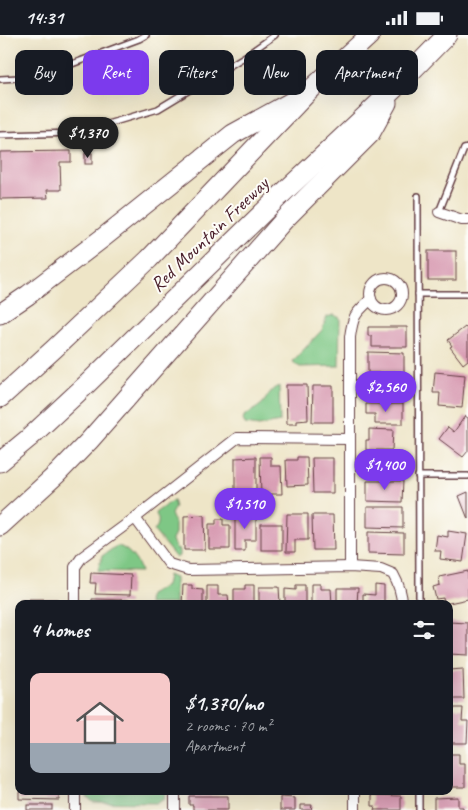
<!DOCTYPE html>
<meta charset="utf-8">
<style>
body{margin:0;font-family:Caveat,sans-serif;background:#242831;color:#f1f3f6;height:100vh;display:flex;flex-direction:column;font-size:19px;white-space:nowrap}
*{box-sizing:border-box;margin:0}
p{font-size:16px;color:#9ea1a6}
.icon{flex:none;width:28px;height:28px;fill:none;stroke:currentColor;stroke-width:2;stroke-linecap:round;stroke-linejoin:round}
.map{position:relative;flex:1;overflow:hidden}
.sheet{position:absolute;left:15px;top:565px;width:438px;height:195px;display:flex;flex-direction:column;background:#171b24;border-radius:10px;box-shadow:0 5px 20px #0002}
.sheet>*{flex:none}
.top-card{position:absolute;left:15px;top:15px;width:439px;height:45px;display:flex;gap:10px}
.price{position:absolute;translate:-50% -42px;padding:0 11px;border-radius:18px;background:#7c3aed;color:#fff;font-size:16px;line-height:32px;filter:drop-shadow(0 1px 2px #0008)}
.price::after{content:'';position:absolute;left:50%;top:30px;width:15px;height:11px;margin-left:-8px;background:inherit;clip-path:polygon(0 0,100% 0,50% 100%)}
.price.active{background:#222;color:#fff}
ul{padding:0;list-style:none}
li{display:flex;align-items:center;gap:15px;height:125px;padding:0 15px}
li span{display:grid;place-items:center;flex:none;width:140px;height:100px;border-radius:10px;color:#555}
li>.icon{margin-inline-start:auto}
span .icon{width:60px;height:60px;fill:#fffc;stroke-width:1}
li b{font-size:21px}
h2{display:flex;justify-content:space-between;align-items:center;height:60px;padding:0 15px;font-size:21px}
.pill{padding:0 18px;border-radius:10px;background:#171b24;box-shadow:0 5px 20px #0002;font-size:18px;line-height:45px}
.pill.active{background:#7c3aed;color:#fff}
.status{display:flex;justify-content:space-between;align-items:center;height:35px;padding:0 25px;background:#171b24;direction:ltr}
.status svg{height:14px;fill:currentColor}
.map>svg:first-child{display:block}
.green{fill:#7ec785;stroke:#647358}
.building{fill:#d89bb2}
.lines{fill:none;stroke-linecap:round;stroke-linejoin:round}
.service-casing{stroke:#633d42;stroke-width:8}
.minor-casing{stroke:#633d42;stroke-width:12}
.motorway-casing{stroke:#633d42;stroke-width:21}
.service{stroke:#fff;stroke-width:5}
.minor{stroke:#fff;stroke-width:10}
.motorway{stroke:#fff;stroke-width:19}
.labels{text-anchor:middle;stroke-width:4;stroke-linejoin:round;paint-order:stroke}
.street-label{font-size:20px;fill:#4a1f2b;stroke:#fdfcf7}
</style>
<div class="status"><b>14:31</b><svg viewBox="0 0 49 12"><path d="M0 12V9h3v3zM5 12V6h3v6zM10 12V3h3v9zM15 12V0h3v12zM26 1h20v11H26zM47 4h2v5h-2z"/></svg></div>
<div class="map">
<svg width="468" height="775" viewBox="0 0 468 775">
<rect width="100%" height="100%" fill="#fdfcf7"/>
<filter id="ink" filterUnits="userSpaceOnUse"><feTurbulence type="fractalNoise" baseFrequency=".02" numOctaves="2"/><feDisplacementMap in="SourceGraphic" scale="10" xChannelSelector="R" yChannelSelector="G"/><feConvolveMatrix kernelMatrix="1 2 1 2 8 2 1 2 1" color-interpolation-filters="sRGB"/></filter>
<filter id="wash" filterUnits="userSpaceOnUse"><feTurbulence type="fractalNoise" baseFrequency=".0096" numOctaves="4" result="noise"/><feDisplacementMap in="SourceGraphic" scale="20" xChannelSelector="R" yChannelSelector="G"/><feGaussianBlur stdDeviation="1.12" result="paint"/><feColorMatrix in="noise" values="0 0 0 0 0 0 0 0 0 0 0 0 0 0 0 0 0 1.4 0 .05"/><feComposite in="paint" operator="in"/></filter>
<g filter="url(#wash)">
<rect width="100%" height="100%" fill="#eee5c7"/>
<g class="green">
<path d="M334,280L340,283L339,331L300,332L295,329L293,326L322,295L327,282Z"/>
<path d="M279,351L280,387L259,391L245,389L243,385L244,381C250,377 256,374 262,369C268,362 270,354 279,351Z"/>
<path d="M173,465L175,472L171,479L175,489V499L172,505L176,514L179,515V521L176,523L154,496C159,490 160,484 155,478Z"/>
<path d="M118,511C128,513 139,527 141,537L99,536L98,535L102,521L115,512Z"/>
<path d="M168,540L175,543V569H148L149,560L166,551Z"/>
<path d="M84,756H165L164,764L157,768L93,767L84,759Z"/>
</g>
<g id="blocks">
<g class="building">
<path d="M71,116V127H60L61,155H47L48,163L0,164V117Z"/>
<rect x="85" y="118" width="7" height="11"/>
<rect x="428" y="216" width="28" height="29"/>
<path d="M368,292H407V312H372V301H368Z"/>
<path d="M465,292L468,295V325L463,329L450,312L452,311L448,305Z"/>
<path d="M368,317L404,318V338H368Z"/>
<path d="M435,337L465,340L462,373L439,371L440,358H433Z"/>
<path d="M375,343H403V364H366V356H374Z"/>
<path d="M286,350H307L308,385L297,386V389H287Z"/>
<path d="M313,351H333V387H312Z"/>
<path d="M366,369H403V389H375V379H366Z"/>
<path d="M465,381L468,383V416L463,422L439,404L448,392L454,397Z"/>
<path d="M369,394L393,395L392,415H366V405H369Z"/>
<path d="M404,420L405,440L370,441L369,429L365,430L364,421Z"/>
<path d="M256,422V458H235V423Z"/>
<path d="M260,422H271V431H281L282,459H271V463H261Z"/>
<path d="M297,422H307L308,450L287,451L286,425H297Z"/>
<path d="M312,423H333V458H313Z"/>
<path d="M367,446H403L402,467L367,466Z"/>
<path d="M468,457V484L459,461Z"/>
<path d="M367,472H403V493L367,492Z"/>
<path d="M235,479H256V505H245V516H235Z"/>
<path d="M287,479H308V505H295V517H286Z"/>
<path d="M204,480L205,515H184V481Z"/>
<path d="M312,480H333L334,515H313Z"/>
<path d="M216,484H223V490H230V514H209V489H216Z"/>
<rect x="261" y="489" width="21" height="26"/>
<path d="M448,496L467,499L463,527L440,524L441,516H435L437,500L448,502Z"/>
<path d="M368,497L404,498V519L368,518Z"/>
<path d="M468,536V564L444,569L443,563L436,564L433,552L440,550L439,542Z"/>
<path d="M91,538L131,540L130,560L95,559L96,548H90Z"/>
<path d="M311,549H320V554H331L332,569H311Z"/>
<path d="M183,550H192V554L203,555V569H182Z"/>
<path d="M245,550H254V569H234V554H245Z"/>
<path d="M296,550H305V569H285V554L296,555Z"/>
<path d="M375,550L384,551V569H363V559L375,560Z"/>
<path d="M207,551H218V560H228L229,569H207Z"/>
<path d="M259,552H279L280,569H259Z"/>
<path d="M337,553H358L357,569H337Z"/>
<rect x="21" y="564" width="36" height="5"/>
<path d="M92,564L129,565V569H92Z"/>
<path d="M449,587L468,588V620L449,619Z"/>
<path d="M463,634L464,664H449V635Z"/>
<path d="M449,673H463L462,686H468L467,708H449Z"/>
<path d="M449,719H459V729H465V752H449Z"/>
<path d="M19,756H59V765L19,764Z"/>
<path d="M372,760L401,761V775H374L375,771H372Z"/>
<path d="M189,761H228V775H193V770H189Z"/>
<path d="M280,762L295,763V775H280Z"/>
<path d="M458,762V772H463V775H434V763Z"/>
<rect x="27" y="770" width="25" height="5"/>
<path d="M301,770H312L311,775H301Z"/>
</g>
</g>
</g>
<g filter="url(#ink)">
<use href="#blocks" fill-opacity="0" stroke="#633d42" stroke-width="1"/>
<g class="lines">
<defs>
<g id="service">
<path d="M0,44L37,42L139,4L146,0"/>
<path d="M0,100L77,98L158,74L244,22L275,0"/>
<path d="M418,161L419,569"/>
<path d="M439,177L464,114L468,113"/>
<path d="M418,259H468"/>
<path d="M418,441H468"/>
<path d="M419,756V775"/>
</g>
<g id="minor">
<path d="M439,177L462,185H468"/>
<circle cx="386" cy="259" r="16"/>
<path d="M135,483L169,529L188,535L350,532L381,534L393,539C398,548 402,558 402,569"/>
<path d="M350,532V302C353,280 355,279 371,264"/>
<path d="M75,569V532L82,522L135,483L237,403L350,404"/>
<path d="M75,756V775"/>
<path d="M175,756V775"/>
<path d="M355,756V775"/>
</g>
<g id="motorway">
<path d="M0,279L28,260L104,202L233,99L291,67"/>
<path d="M0,363L54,314L149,224L308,57L370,0"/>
<path d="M0,427L29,403L87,349L282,159L395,53L447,0"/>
<path d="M0,491L57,439L89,406L284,185L370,99L387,68"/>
</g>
</defs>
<use href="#service" class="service-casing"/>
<use href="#minor" class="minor-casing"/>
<use href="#motorway" class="motorway-casing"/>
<use href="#service" class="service"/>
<use href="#minor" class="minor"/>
<use href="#motorway" class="motorway"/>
</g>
</g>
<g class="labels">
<g class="street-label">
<text transform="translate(209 199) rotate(-44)" y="7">Red Mountain Freeway</text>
</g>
</g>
</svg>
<b class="price active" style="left:88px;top:124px">$1,370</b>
<b class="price" style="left:386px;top:378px">$2,560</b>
<b class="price" style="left:385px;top:456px">$1,400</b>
<b class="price" style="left:245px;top:495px">$1,510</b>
<div class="top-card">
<a class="pill">Buy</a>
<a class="pill active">Rent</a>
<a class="pill">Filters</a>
<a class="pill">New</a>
<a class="pill">Apartment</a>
</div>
<section class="sheet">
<h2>4 homes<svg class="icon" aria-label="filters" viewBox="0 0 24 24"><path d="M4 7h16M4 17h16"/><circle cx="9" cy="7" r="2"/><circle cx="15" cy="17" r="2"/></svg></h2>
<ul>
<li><span style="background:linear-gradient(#f6c9c9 70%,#9aa5b1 0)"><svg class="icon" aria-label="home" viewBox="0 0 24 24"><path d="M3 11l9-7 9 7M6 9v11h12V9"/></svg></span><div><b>$1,370/mo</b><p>2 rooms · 70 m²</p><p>Apartment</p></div></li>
</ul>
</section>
</div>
